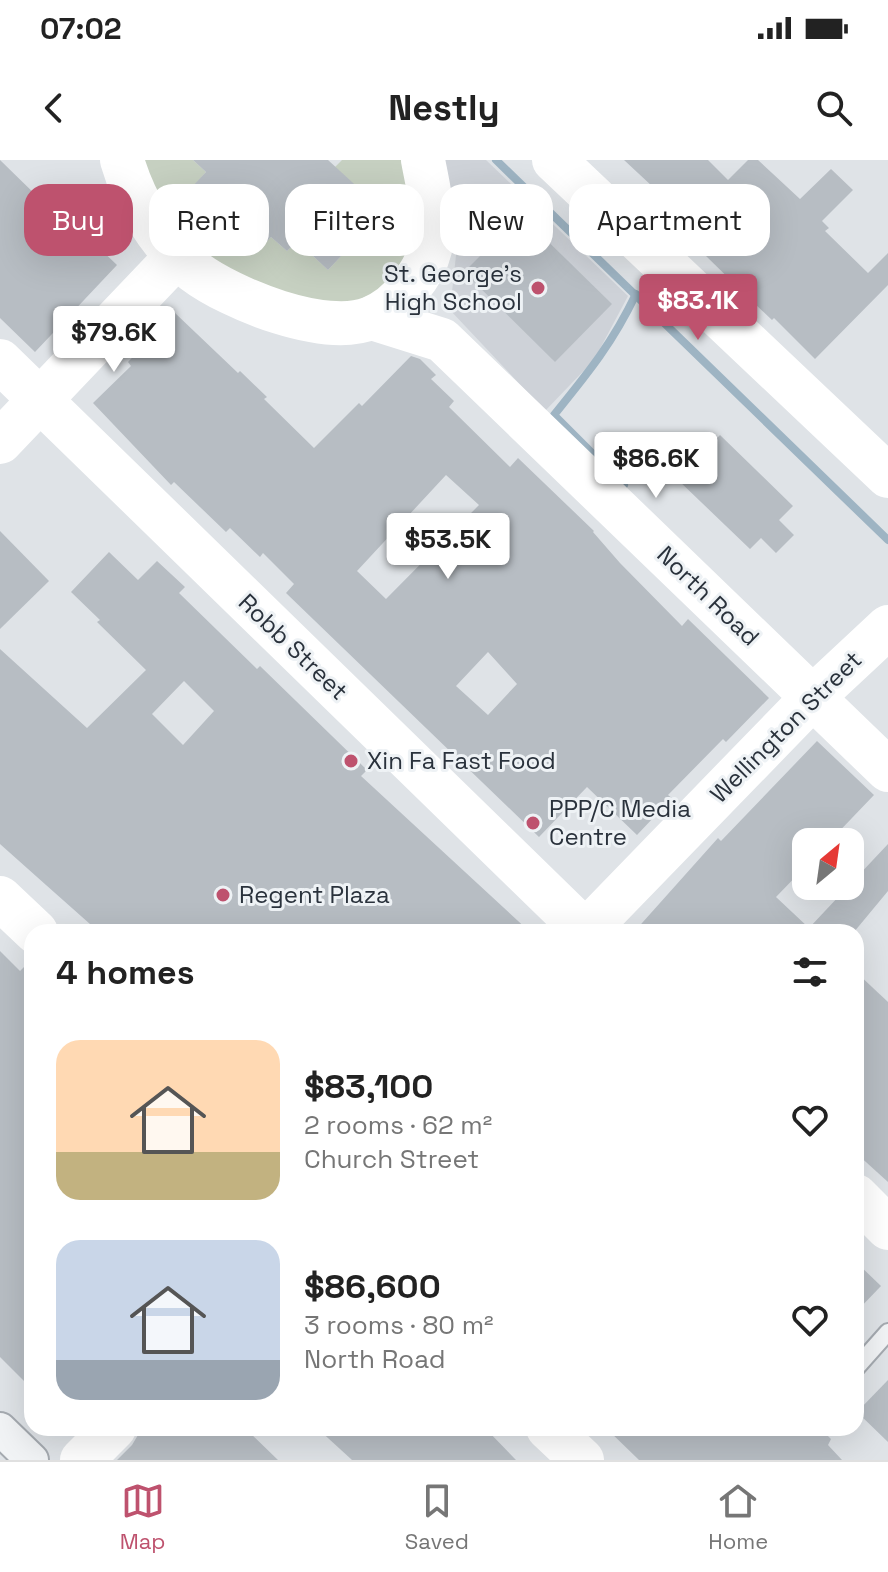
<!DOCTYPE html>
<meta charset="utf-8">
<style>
body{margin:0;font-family:"Space Grotesk",sans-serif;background:#f6f6f6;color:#222;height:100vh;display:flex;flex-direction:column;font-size:30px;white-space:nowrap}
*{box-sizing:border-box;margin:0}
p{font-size:26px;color:#767676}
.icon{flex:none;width:44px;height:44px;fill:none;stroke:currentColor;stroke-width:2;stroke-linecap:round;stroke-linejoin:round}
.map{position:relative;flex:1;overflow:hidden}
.panel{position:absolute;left:24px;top:764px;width:840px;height:512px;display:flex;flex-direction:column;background:#fff;border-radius:24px;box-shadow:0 8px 32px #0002}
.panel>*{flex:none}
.guide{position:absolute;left:24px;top:24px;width:840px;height:72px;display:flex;gap:16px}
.needle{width:52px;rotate:29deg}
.buttons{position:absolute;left:792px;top:668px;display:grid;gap:16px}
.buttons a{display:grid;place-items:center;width:72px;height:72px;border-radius:16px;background:#fff;box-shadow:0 8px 32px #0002;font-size:40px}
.price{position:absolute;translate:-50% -68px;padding:0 18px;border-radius:8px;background:#fff;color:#222;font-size:26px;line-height:52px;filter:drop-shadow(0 2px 4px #0008)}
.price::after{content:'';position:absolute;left:50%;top:48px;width:24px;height:18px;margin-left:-12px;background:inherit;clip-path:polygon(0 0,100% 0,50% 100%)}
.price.active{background:#be526e;color:#fff}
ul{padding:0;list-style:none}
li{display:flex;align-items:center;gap:24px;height:200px;padding:0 32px}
li span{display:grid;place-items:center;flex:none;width:224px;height:160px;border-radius:24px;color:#555}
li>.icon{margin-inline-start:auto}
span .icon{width:96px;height:96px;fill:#fffc;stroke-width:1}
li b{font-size:34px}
h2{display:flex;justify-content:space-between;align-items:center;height:96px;padding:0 32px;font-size:34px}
.chip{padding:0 28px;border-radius:24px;background:#fff;box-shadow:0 8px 32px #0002;font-size:28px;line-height:72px}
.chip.active{background:#be526e;color:#fff}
.status{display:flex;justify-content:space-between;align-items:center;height:56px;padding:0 40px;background:#fff;direction:ltr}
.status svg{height:22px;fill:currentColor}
header{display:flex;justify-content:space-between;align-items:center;height:104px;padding:0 32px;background:#fff;font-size:36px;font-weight:700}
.tab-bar{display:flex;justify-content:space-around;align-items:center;height:112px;border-top:2px solid #e0e0e0;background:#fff;font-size:22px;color:#767676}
.tab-bar a{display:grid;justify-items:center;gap:4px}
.tab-bar .active{color:#be526e}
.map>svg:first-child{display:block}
.built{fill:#ced2d8}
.green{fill:#c6d0c1}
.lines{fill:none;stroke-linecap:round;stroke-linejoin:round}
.stream{stroke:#9eb4c3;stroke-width:8}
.building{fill:#b7bdc3;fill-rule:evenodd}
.lane-casing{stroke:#a5aab0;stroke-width:20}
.street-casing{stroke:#a5aab0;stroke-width:36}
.lane{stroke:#f1f3f5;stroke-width:16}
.street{stroke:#f1f3f5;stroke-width:32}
.secondary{stroke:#fff;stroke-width:44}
.poi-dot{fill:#be526e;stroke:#eef2f5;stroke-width:3}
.labels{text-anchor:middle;stroke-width:6;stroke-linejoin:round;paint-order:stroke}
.poi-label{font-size:24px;fill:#2a323c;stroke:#eef2f5;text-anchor:start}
.street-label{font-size:24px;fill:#2a323c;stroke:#eef2f5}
</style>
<div class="status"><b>07:02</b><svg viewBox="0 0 49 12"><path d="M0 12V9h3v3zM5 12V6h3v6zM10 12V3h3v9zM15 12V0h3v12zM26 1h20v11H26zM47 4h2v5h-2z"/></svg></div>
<header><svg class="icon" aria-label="back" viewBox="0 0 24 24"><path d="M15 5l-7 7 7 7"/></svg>Nestly<svg class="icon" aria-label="search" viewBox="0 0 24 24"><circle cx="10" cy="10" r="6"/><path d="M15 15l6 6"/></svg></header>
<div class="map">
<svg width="888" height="1300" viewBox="0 0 888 1300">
<rect width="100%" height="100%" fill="#dfe3e7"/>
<path class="built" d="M441,0H486L628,136L594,200L545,251L450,150L459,68Z"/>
<path class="green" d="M135,0H193L206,12L191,29L257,91L271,77L287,91L297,81L328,110L375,60L355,42L363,34L335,7L342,0H401L413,54L414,83L386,136L329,151L194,95Z"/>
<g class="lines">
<g class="stream">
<path d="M496,0L888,380"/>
<path d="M624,325L554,255C588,213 612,184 636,134"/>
</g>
</g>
<g class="building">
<path d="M0,0L43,42L47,38L117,105L35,192L0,158Z"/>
<path d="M193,0H328L364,33L355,42L375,60L328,110L297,81L287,91L271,77L258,91L190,29L206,12Z"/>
<path d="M624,0H708L728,20L748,0H758L800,39L831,9L853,30L822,61L829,68L825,71L868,113L888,93V125L815,199L774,158L772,160L754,143L658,49L667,40Z"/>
<path d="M521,55L612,144L555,202L464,112Z"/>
<path d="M175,153L238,213L240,211L267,237L264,239L314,288L359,243L362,246L411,196L420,199L436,215L431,219L454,241L449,247L510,307L518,298L594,371L593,372L620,403L682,466L688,459L769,538L726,582L723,579L668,635L672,638L637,675L587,627L539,677L286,433L294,424L263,393L260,397L230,368L226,372L174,322L171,325L93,243L131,206L128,202ZM446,315L479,345L386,439L357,411ZM488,492L517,524L488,555L456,526Z"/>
<path d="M720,275L793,346L779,360L794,375L776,393L761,378L750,389L677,319Z"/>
<path d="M0,371L49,421L0,469Z"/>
<path d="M109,392L138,420L157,401L185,427L179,433L257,509L260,506L367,610L361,616L530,772H99L46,725L0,684V489L87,568L146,510L97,462L100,460L71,432ZM184,521L214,551L183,585L152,554Z"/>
<path d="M817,581L874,635L829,682H806V706L776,737L809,768L888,684V731L854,772H634L718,678L721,681Z"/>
<path d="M0,791L20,811L32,799V1229L0,1197Z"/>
<path d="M856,812L888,842V1022L856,993Z"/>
<path d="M856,1102L881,1126L856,1152Z"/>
<path d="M888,1220V1282L857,1252Z"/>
<path d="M138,1268H245L278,1300H117L132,1285L138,1275Z"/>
<path d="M317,1268H485L516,1300H352Z"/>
<path d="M606,1268H820L831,1279L828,1285L842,1300H639Z"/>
</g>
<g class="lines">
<defs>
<path id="lane" d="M856,1208L888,1172"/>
<path id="street" d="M0,1269L32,1300"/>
</defs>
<use href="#lane" class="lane-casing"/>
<use href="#street" class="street-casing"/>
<use href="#lane" class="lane"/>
<use href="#street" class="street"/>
<g class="secondary">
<path d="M122,0C134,41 159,85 194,111C231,139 325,177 371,158C386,152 400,140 409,128C420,115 428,101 431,85C436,57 428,27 423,0"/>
<path d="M554,0L888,316"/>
<path d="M372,158L442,180L888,610"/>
<path d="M0,201L586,772"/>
<path d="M0,282L177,96"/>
<path d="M0,738L36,772"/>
<path d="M585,772L813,537L888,467"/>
<path d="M856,1036L888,1068"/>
<path d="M548,1268L582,1300"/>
<path d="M82,1300L114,1268"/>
</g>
</g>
<g class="poi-dot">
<circle cx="538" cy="128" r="8"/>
<circle cx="351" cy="601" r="8"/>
<circle cx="533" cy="663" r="8"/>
<circle cx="223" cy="735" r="8"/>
</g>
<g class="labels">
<g class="poi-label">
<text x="522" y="122" text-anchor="end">St. George's<tspan x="522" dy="28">High School</tspan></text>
<text x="367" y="609">Xin Fa Fast Food</text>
<text x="549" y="657">PPP/C Media<tspan x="549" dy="28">Centre</tspan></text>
<text x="239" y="743">Regent Plaza</text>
</g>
<g class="street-label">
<text transform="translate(708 436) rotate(44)" y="8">North Road</text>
<text transform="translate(293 487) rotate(44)" y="8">Robb Street</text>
<text transform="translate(786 567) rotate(-45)" y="8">Wellington Street</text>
</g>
</g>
</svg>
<div class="buttons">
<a><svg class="needle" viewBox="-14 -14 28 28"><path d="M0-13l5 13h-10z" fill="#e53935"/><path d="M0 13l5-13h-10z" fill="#767676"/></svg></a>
</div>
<b class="price active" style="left:698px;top:182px">$83.1K</b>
<b class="price" style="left:114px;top:214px">$79.6K</b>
<b class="price" style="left:656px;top:340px">$86.6K</b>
<b class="price" style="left:448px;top:421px">$53.5K</b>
<div class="guide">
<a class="chip active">Buy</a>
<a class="chip">Rent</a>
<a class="chip">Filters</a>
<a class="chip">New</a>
<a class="chip">Apartment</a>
</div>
<section class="panel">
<h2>4 homes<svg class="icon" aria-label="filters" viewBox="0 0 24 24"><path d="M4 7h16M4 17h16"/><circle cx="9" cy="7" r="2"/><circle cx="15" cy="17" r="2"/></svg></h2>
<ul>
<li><span style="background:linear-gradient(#ffd9b3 70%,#c2b280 0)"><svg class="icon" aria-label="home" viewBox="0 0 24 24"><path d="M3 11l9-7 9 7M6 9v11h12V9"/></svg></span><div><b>$83,100</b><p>2 rooms · 62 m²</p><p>Church Street</p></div><svg class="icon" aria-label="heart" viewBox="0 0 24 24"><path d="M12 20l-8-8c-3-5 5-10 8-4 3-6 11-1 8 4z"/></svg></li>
<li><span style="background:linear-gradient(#c9d6e8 75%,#9aa5b1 0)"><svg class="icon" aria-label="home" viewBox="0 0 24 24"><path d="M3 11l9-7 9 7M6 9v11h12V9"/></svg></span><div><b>$86,600</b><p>3 rooms · 80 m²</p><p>North Road</p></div><svg class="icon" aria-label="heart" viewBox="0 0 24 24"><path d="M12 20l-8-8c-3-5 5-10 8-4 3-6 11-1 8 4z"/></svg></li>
</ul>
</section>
</div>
<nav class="tab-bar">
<a class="active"><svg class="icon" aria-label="map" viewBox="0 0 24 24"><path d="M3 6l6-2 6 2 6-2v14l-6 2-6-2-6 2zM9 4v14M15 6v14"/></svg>Map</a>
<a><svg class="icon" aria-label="saved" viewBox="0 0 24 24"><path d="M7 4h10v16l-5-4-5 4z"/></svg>Saved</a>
<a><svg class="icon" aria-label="home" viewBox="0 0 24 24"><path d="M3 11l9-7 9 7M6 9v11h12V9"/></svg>Home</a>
</nav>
